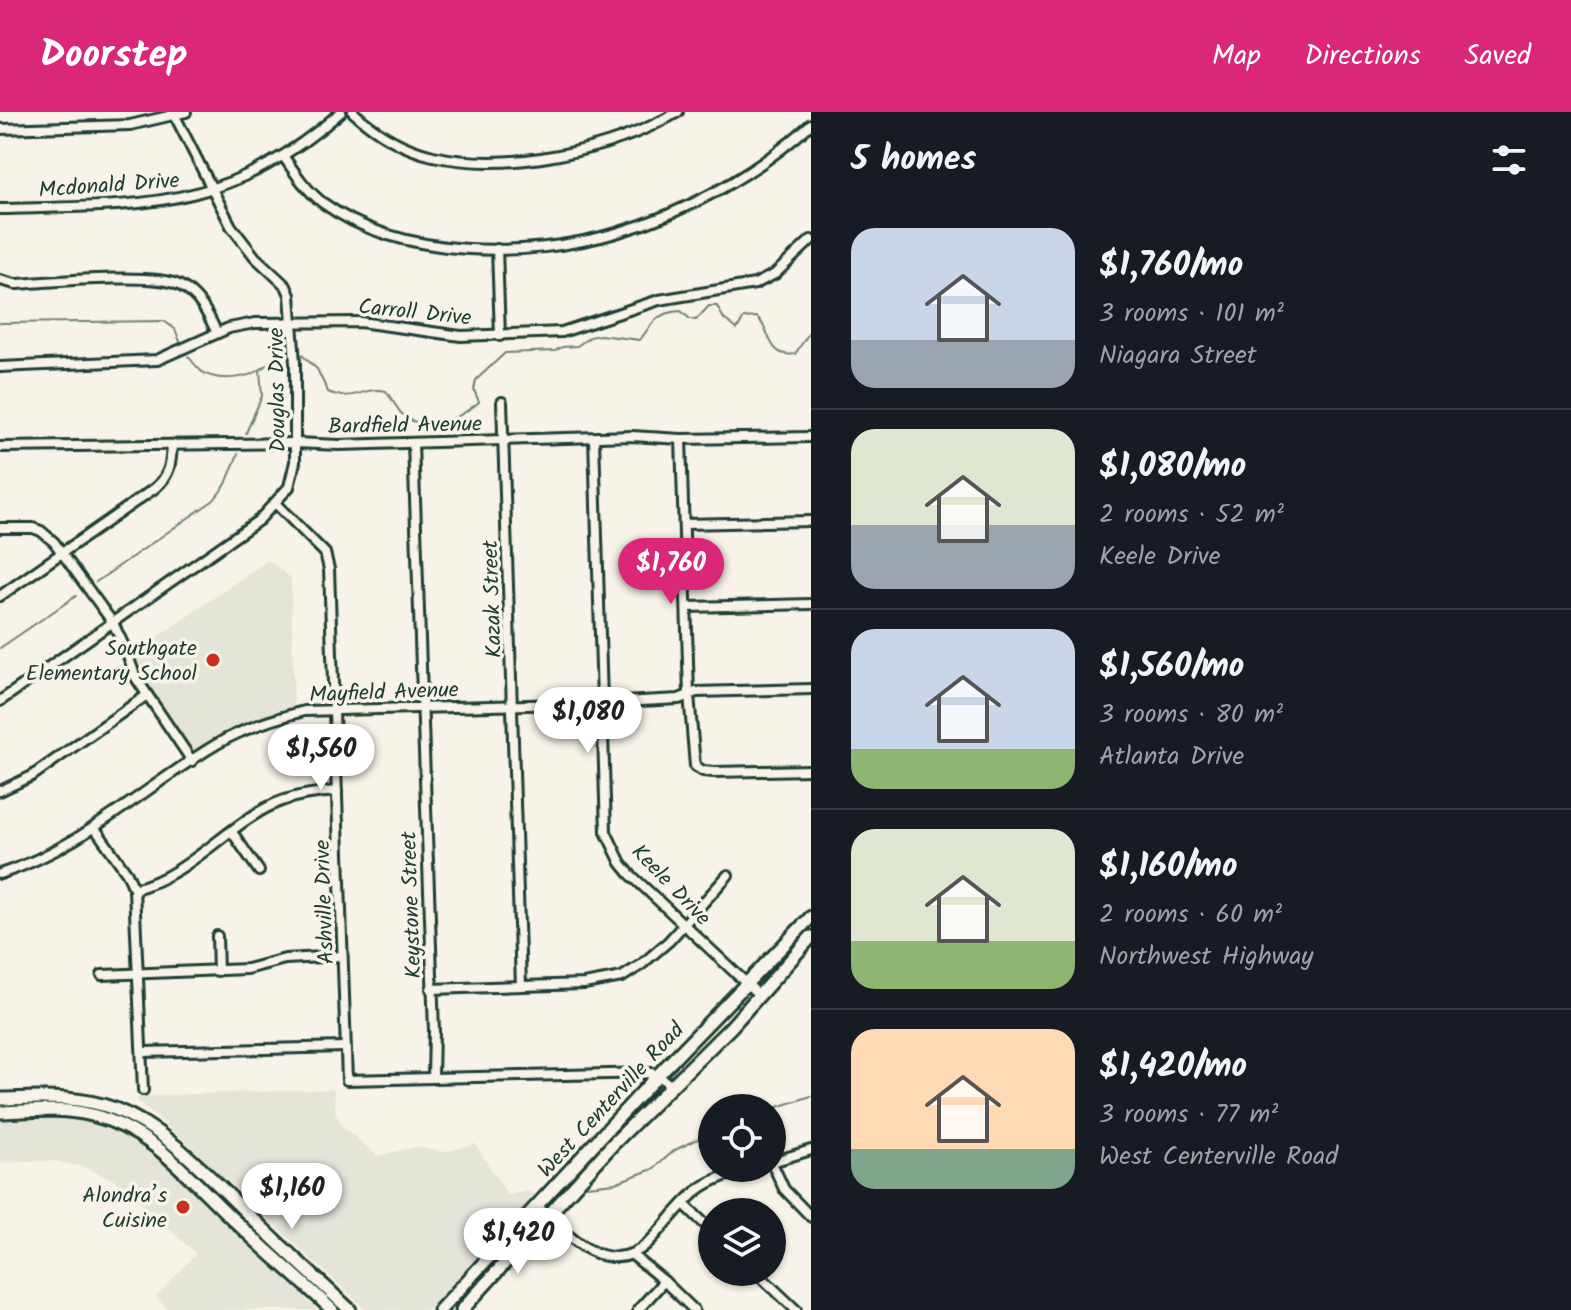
<!DOCTYPE html>
<meta charset="utf-8">
<style>
body{margin:0;font-family:Kalam,sans-serif;background:#20242c;color:#f1f3f6;height:100vh;display:flex;flex-direction:column;font-size:30px;white-space:nowrap}
*{box-sizing:border-box;margin:0}
p{font-size:26px;color:#9ea1a6}
.icon{flex:none;width:44px;height:44px;fill:none;stroke:currentColor;stroke-width:2;stroke-linecap:round;stroke-linejoin:round}
.map{position:relative;flex:1;overflow:hidden}
.sheet{display:flex;flex-direction:column;background:#171b24;width:760px}
.sheet>*{flex:none}
.buttons{position:absolute;left:698px;top:982px;display:grid;gap:16px}
.buttons a{display:grid;place-items:center;width:88px;height:88px;border-radius:50%;background:#171b24;box-shadow:0 2px 6px #0004;font-size:40px}
.price{position:absolute;translate:-50% -68px;padding:0 18px;border-radius:28px;background:#fff;color:#222;font-size:26px;line-height:52px;filter:drop-shadow(0 2px 4px #0008)}
.price::after{content:'';position:absolute;left:50%;top:48px;width:24px;height:18px;margin-left:-12px;background:inherit;clip-path:polygon(0 0,100% 0,50% 100%)}
.price.on{background:#db2777;color:#fff}
ul{padding:0;list-style:none}
li{display:flex;align-items:center;gap:24px;height:200px;padding:0 40px}
li+li{border-top:2px solid #363941}
li span{display:grid;place-items:center;flex:none;width:224px;height:160px;border-radius:24px;color:#555}
li>.icon{margin-inline-start:auto}
span .icon{width:96px;height:96px;fill:#fffc;stroke-width:1}
li b{font-size:34px}
h2{display:flex;justify-content:space-between;align-items:center;height:96px;padding:0 40px;font-size:34px}
header{display:flex;align-items:center;gap:48px;box-sizing:border-box;height:112px;padding:0 40px;background:#db2777;color:#fff}
header strong{font-size:38px}
nav{display:flex;gap:44px;margin-inline-start:auto;font-size:28px}
main{display:flex;flex:1;min-height:0}
.map>svg:first-child{display:block}
.built{fill:#e5e4d9}
.lines{fill:none;stroke-linecap:round;stroke-linejoin:round}
.stream{stroke:#6f8077;stroke-width:2}
.minor-casing{stroke:#1f3d34;stroke-width:14}
.major-casing{stroke:#1f3d34;stroke-width:17}
.minor{stroke:#f7f3e8;stroke-width:8}
.major{stroke:#f7f3e8;stroke-width:11}
.poi-dot{fill:#c8321e;stroke:#f7f3e8;stroke-width:3}
.labels{text-anchor:middle;stroke-width:7;stroke-linejoin:round;paint-order:stroke}
.street-label{font-size:22px;fill:#1f3d34;stroke:#f7f3e8}
.poi-label{font-size:22px;fill:#1f3d34;stroke:#f7f3e8;text-anchor:end}
</style>
<header>
<strong>Doorstep</strong>
<nav><a>Map</a><a>Directions</a><a>Saved</a></nav>
</header>
<main>
<div class="map">
<svg width="811" height="1198" viewBox="0 0 811 1198">
<rect width="100%" height="100%" fill="#f7f3e8"/>
<filter id="ink" filterUnits="userSpaceOnUse"><feTurbulence type="fractalNoise" baseFrequency=".0125" numOctaves="2"/><feDisplacementMap in="SourceGraphic" scale="16" xChannelSelector="R" yChannelSelector="G"/><feConvolveMatrix kernelMatrix="1 2 1 2 8 2 1 2 1" color-interpolation-filters="sRGB"/></filter>
<g filter="url(#ink)">
<g class="built">
<path d="M268,448L291,466L294,596L243,613L194,643L137,562L132,543Z"/>
<path d="M334,977L336,1003L344,1016L378,1044L416,1035L445,1040L475,1032L508,1083L528,1079L537,1085L428,1198H366L186,1030L136,988L140,984Z"/>
<path d="M45,1005L70,1006L108,1015L147,1036L318,1198H169L156,1185L196,1142L140,1089L114,1068L84,1055L52,1049L0,1051V1006Z"/>
</g>
<g class="lines">
<g class="stream">
<path d="M0,211L164,209L175,217L181,232"/>
<path d="M302,243L317,257L328,280C354,291 364,274 386,279C391,286 396,295 401,301C424,324 459,307 479,290L474,278L476,268L505,241L555,239L562,235L577,234L590,225L600,223L640,228C654,209 656,201 681,199L690,207L696,208L709,194H717L724,207L737,217L744,206L757,205C771,218 768,247 795,242L811,218"/>
<path d="M188,244C192,249 197,255 201,259C215,270 244,267 258,259C269,253 274,244 286,241"/>
<path d="M246,321L262,284L260,258"/>
<path d="M96,470L214,388L226,372L238,342"/>
<path d="M0,536L76,484"/>
<path d="M772,997L811,984"/>
<path d="M587,1074L615,1071L653,1057L675,1038L712,1020"/>
</g>
<defs>
<g id="minor">
<path d="M353,0C375,20 403,37 433,44C509,61 611,39 678,0"/>
<path d="M0,17L130,13L186,0"/>
<path d="M284,45C295,61 306,78 323,91C400,147 527,147 616,121C688,100 756,62 811,12"/>
<path d="M0,97C142,93 227,100 341,0"/>
<path d="M497,137L500,224"/>
<path d="M0,168L15,172C47,170 155,160 179,173C199,183 208,202 217,221"/>
<path d="M0,255L157,248L229,216L255,211L360,210L461,224L562,220L659,188L755,172L775,162L811,128"/>
<path d="M502,290L521,874"/>
<path d="M594,326L606,720L621,751L630,762L760,884"/>
<path d="M681,327L689,582L695,654L703,659L714,660L811,658"/>
<path d="M413,331L434,919L433,966"/>
<path d="M0,335L296,331L339,333L632,324L681,327L811,325"/>
<path d="M276,392L325,441L329,457L347,968L652,961L658,963L671,974"/>
<path d="M684,412L811,409"/>
<path d="M0,416H33L41,419L54,430L113,511L125,536L136,566L192,649"/>
<path d="M0,484L155,376C170,363 171,352 172,333"/>
<path d="M687,495L811,492"/>
<path d="M0,589L259,408L289,375L295,350V251L290,183L286,174L255,145L231,114L173,0"/>
<path d="M0,679L32,664L147,583"/>
<path d="M94,715L127,761L134,777L143,978"/>
<path d="M232,720L259,759"/>
<path d="M0,762C82,736 144,675 217,632C244,616 274,607 304,599L603,591L679,587L696,580L811,577"/>
<path d="M134,777C185,765 221,720 266,696C288,684 312,681 337,679"/>
<path d="M217,824L218,859"/>
<path d="M102,863L247,857L285,847L342,844"/>
<path d="M431,877L584,872L622,865L641,853L669,829L728,763"/>
<path d="M143,940L345,935"/>
<path d="M772,1050L811,1038"/>
<path d="M772,1051L784,1077L811,1105"/>
<path d="M684,1092L712,1119"/>
<path d="M538,1094C565,1122 607,1168 647,1132C665,1115 679,1093 698,1078C712,1067 733,1061 750,1056"/>
<path d="M631,1142L664,1169L694,1198"/>
<path d="M756,1160L796,1198"/>
<path d="M638,1198L664,1169"/>
</g>
<g id="major">
<path d="M0,987C39,986 77,983 115,997C167,1017 208,1064 248,1102C281,1135 316,1166 350,1198"/>
<path d="M0,1000C30,999 62,995 92,1003C154,1018 192,1070 237,1111C268,1141 301,1168 332,1198"/>
<path d="M440,1198L658,963L811,805"/>
<path d="M462,1198L613,1032L731,915L811,825"/>
</g>
</defs>
<use href="#minor" class="minor-casing"/>
<use href="#major" class="major-casing"/>
<use href="#minor" class="minor"/>
<use href="#major" class="major"/>
</g>
</g>
<g class="poi-dot">
<circle cx="213" cy="548" r="8"/>
<circle cx="183" cy="1095" r="8"/>
</g>
<g class="labels">
<g class="street-label">
<text transform="translate(109 72) rotate(-4)" y="8">Mcdonald Drive</text>
<text transform="translate(415 199) rotate(6)" y="8">Carroll Drive</text>
<text transform="translate(276 278) rotate(-91)" y="8">Douglas Drive</text>
<text transform="translate(405 312) rotate(-1)" y="8">Bardfield Avenue</text>
<text transform="translate(491 487) rotate(-92)" y="8">Kazak Street</text>
<text transform="translate(384 579) rotate(-2)" y="8">Mayfield Avenue</text>
<text transform="translate(672 772) rotate(46)" y="8">Keele Drive</text>
<text transform="translate(323 790) rotate(-92)" y="8">Ashville Drive</text>
<text transform="translate(410 793) rotate(-92)" y="8">Keystone Street</text>
<text transform="translate(610 987) rotate(-47)" y="8">West Centerville Road</text>
</g>
<g class="poi-label">
<text x="197" y="543">Southgate<tspan x="197" dy="25">Elementary School</tspan></text>
<text x="167" y="1090">Alondra’s<tspan x="167" dy="25">Cuisine</tspan></text>
</g>
</g>
</svg>
<div class="buttons">
<a><svg class="icon" aria-label="locate" viewBox="0 0 24 24"><circle cx="12" cy="12" r="6"/><path d="M12 2v4M12 18v4M2 12h4M18 12h4"/></svg></a>
<a><svg class="icon" aria-label="layers" viewBox="0 0 24 24"><path d="M12 4l9 5-9 5-9-5zM3 14l9 5 9-5"/></svg></a>
</div>
<b class="price on" style="left:671px;top:494px">$1,760</b>
<b class="price" style="left:588px;top:643px">$1,080</b>
<b class="price" style="left:321px;top:680px">$1,560</b>
<b class="price" style="left:292px;top:1119px">$1,160</b>
<b class="price" style="left:518px;top:1164px">$1,420</b>
</div>
<section class="sheet">
<h2>5 homes<svg class="icon" aria-label="filters" viewBox="0 0 24 24"><path d="M4 7h16M4 17h16"/><circle cx="9" cy="7" r="2"/><circle cx="15" cy="17" r="2"/></svg></h2>
<ul>
<li><span style="background:linear-gradient(#c9d6e8 70%,#9aa5b1 0)"><svg class="icon" aria-label="home" viewBox="0 0 24 24"><path d="M3 11l9-7 9 7M6 9v11h12V9"/></svg></span><div><b>$1,760/mo</b><p>3 rooms · 101 m²</p><p>Niagara Street</p></div></li>
<li><span style="background:linear-gradient(#dfe7d0 60%,#9aa5b1 0)"><svg class="icon" aria-label="home" viewBox="0 0 24 24"><path d="M3 11l9-7 9 7M6 9v11h12V9"/></svg></span><div><b>$1,080/mo</b><p>2 rooms · 52 m²</p><p>Keele Drive</p></div></li>
<li><span style="background:linear-gradient(#c9d6e8 75%,#8fb573 0)"><svg class="icon" aria-label="home" viewBox="0 0 24 24"><path d="M3 11l9-7 9 7M6 9v11h12V9"/></svg></span><div><b>$1,560/mo</b><p>3 rooms · 80 m²</p><p>Atlanta Drive</p></div></li>
<li><span style="background:linear-gradient(#dfe7d0 70%,#8fb573 0)"><svg class="icon" aria-label="home" viewBox="0 0 24 24"><path d="M3 11l9-7 9 7M6 9v11h12V9"/></svg></span><div><b>$1,160/mo</b><p>2 rooms · 60 m²</p><p>Northwest Highway</p></div></li>
<li><span style="background:linear-gradient(#ffd9b3 75%,#7fa58c 0)"><svg class="icon" aria-label="home" viewBox="0 0 24 24"><path d="M3 11l9-7 9 7M6 9v11h12V9"/></svg></span><div><b>$1,420/mo</b><p>3 rooms · 77 m²</p><p>West Centerville Road</p></div></li>
</ul>
</section>
</main>
